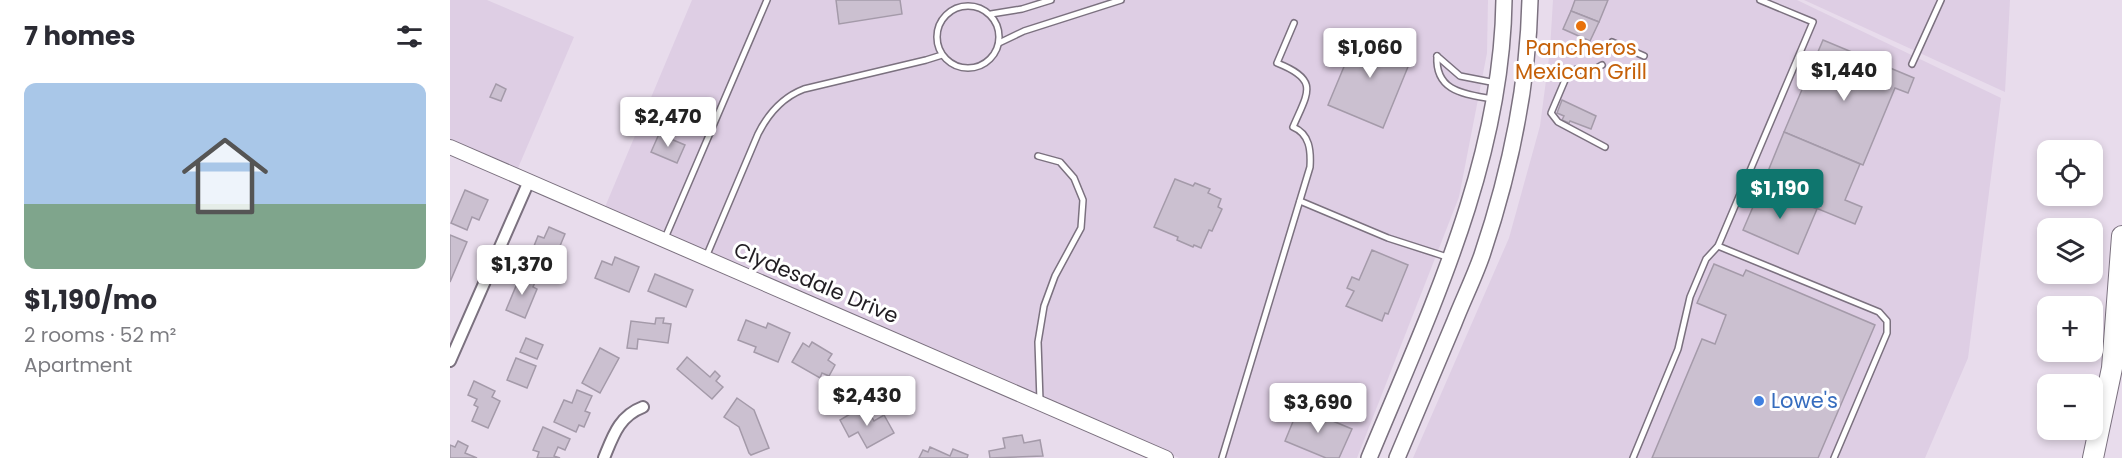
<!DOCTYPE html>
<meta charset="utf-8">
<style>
body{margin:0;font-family:Poppins,sans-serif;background:#f7f7f7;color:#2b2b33;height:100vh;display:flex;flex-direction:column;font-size:22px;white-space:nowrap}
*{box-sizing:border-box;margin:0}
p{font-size:20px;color:#7c7c81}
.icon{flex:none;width:33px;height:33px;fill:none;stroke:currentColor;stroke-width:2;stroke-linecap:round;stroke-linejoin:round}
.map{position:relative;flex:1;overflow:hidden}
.details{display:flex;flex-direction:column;background:#fff;width:450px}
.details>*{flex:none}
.fabs{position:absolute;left:1587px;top:140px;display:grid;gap:12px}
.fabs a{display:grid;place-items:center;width:66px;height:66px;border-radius:12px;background:#fff;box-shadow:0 3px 9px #0003;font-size:30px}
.price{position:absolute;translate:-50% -51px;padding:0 14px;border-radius:6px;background:#fff;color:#222;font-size:20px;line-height:39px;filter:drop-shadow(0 2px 3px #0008)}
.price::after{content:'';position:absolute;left:50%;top:36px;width:18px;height:14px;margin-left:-9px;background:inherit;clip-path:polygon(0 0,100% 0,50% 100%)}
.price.current{background:#0f766e;color:#fff}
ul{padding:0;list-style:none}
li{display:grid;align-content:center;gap:12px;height:318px;padding:0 24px}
li span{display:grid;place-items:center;height:186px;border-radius:12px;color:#555}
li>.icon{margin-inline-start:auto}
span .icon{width:108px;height:108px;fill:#fffc;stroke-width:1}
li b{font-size:26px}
h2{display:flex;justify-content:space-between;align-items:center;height:72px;padding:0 24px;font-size:26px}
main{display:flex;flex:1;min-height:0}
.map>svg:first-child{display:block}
.built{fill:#decee4}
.building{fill:#cbc0d0;stroke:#a49aa9;stroke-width:1.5}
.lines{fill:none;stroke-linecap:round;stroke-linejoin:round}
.service-casing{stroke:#7b717f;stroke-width:8}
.minor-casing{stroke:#7b717f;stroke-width:14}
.tertiary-casing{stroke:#7b717f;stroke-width:16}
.secondary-casing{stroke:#7b717f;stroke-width:18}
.motorway-casing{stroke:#7b717f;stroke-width:22}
.service{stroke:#fff;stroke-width:5}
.minor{stroke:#fff;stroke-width:10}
.tertiary{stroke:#fff;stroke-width:14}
.secondary{stroke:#fff;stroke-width:15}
.motorway{stroke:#fff;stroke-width:20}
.food-dot{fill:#e8710a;stroke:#fff;stroke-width:2}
.shop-dot{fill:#3f7fe0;stroke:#fff;stroke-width:2}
.labels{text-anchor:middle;stroke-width:6;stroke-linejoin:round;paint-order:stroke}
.food-label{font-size:21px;fill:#c56008;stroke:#fff}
.street-label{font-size:21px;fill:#221e23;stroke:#fff}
.shop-label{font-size:21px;fill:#366cbe;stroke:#fff;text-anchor:start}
</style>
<main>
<section class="details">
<h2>7 homes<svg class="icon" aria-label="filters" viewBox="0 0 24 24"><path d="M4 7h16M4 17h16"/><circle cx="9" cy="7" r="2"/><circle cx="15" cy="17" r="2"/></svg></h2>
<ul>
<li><span style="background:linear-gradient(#a9c7e8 65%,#7fa58c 0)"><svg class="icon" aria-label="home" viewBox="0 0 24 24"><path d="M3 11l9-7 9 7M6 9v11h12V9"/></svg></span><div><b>$1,190/mo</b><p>2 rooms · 52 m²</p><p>Apartment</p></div></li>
</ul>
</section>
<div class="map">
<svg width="1672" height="458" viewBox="0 0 1672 458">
<rect width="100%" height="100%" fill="#e8dcec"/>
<g class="built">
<path d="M0,0H37L124,37L68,168L0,139Z"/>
<path d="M242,0H1038L1037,53L1009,197L907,458H729L155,207Z"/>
<path d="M1103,0H1347L1551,98L1518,358L1475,458H963L1059,238L1090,126L1100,50Z"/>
<path d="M1354,0H1560L1555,92Z"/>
</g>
<g class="building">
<path d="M386,0H450L452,14L389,24Z"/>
<path d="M1125,0H1158L1149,22L1121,11Z"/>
<path d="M1121,11L1149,22L1140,41L1113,29Z"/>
<path d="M900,34L907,37L908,34L929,43L932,35L946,41L943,49L962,57L933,128L878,105L903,45L897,42Z"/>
<path d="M1373,40L1464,78L1458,93L1445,88L1413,165L1334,132Z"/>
<path d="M46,84L56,89L51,101L40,97Z"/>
<path d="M1112,100L1146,116L1141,129L1120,121L1119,123L1112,120L1114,116L1107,113Z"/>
<path d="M1334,132L1410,164L1395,200L1412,207L1405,224L1312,186Z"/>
<path d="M209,134L235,145L227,163L201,152Z"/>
<path d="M725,179L743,186L745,183L760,189L758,193L771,199L768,207L772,209L762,231L759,230L751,248L744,245L743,247L727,240L728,237L704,227Z"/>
<path d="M1312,186L1367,209L1348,254L1293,230Z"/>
<path d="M15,190L38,200L29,220L22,217L17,230L1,223Z"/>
<path d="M99,227L115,234L102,265L80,256L88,236L94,238Z"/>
<path d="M0,235L17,242L0,282Z"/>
<path d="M922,250L958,265L938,314L935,313L932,321L896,306L904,291L897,288L902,277L909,280Z"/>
<path d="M165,257L189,267L179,292L145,278L152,261L162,265Z"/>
<path d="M1264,264L1293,276L1296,270L1425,325L1368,458H1202L1252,339L1265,344L1276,315L1247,303Z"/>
<path d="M71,274L86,280L83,287L87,289L75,318L56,310Z"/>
<path d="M205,274L243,290L236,307L198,291Z"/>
<path d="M206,318H214L213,323L221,324L218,343L188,339L187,349L177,348L181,321L205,324Z"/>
<path d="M296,320L316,328L318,323L340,333L328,362L304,352L306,347L288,340Z"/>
<path d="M76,338L93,345L87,359L70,352Z"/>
<path d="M362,342L382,354L378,360L385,365L379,376L372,373L370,378L342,362L353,343L359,347Z"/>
<path d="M150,348L169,358L150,393L132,383Z"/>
<path d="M237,357L260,377L265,371L270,376L266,381L273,387L262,399L227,369Z"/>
<path d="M66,358L86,366L77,388L57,380Z"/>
<path d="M24,381L45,391L42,397L50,401L38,428L22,421L28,407L24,405L27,399L18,395Z"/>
<path d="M127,390L142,396L135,411L140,413L134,427L129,425L126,432L104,422L114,400L122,403Z"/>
<path d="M287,398L304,410L319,448L301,455L299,453L289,427L274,417Z"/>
<path d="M415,405L424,421L434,415L444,433L417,448L408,432L399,437L390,420Z"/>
<path d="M849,407L902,429L889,458H876L835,441Z"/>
<path d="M93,427L120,439L115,450L108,447L104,456L110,458H87L89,452L83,450Z"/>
<path d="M572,435L574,443L590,440L593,456L540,458L539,451L555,448L553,438Z"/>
<path d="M8,441L18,446L15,453L27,458H0V445L5,447Z"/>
<path d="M480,447L500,456L503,449L518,455L517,458H469L473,450L478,452Z"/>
</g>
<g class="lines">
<defs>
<g id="service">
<circle cx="518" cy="37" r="31"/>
<path d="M541,14L572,9L601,0"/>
<path d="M1162,42L1194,56"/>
<path d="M549,43L574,31L671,0"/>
<path d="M987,56C985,92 1015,94 1042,99"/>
<path d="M987,56L1010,76L1046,83"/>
<path d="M1462,64L1491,0"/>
<path d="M1152,65L1138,73L1127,69L1118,73L1101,113L1108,122L1155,147"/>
<path d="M588,156L610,162L624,178L633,200L631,228L605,276L594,306L588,342L590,401"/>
<path d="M850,201L938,238L997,257"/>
<path d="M215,238L317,0"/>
<path d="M1268,246L1429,312L1437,321V333L1384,458"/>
<path d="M256,257L308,134C318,114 333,97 354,89L476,60L492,55"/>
<path d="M772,458L860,167C861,151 860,134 843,127C858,92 870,80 827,63L844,23"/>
<path d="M1183,458L1228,349L1240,297L1256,259L1268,246L1363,22L1310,0"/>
</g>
<g id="minor">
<path d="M0,361L79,181"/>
<path d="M154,458C163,436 169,416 193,407"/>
</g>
<path id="tertiary" d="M0,147L716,458"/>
<g id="secondary">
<path d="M919,458C980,311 1052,162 1054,0"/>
<path d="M947,458C966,413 985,368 1004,323C1013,300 1024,278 1032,255C1060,172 1078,88 1080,0"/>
</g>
<path id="motorway" d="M1643,458L1662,368L1672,236"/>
</defs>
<use href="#service" class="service-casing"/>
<use href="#minor" class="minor-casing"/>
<use href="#tertiary" class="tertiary-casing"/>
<use href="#secondary" class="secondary-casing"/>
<use href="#motorway" class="motorway-casing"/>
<use href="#service" class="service"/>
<use href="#minor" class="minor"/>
<use href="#tertiary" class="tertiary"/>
<use href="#secondary" class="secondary"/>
<use href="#motorway" class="motorway"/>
</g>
<circle class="food-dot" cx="1131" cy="26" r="6"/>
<circle class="shop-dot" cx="1309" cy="401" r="6"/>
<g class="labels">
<g class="food-label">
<text x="1131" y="55">Pancheros<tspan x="1131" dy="24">Mexican Grill</tspan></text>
</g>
<g class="street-label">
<text transform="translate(366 283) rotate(23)" y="7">Clydesdale Drive</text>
</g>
<g class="shop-label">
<text x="1321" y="408">Lowe's</text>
</g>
</g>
</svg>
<div class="fabs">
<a><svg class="icon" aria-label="locate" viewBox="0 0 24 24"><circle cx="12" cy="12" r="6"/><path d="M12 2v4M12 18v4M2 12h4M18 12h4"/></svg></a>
<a><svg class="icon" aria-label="layers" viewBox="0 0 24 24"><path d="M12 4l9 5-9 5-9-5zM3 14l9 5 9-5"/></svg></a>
<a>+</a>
<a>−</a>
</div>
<b class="price" style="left:920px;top:79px">$1,060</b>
<b class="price" style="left:1394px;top:102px">$1,440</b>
<b class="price" style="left:218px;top:148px">$2,470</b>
<b class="price current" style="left:1330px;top:220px">$1,190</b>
<b class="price" style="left:72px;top:296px">$1,370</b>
<b class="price" style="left:417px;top:427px">$2,430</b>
<b class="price" style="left:868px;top:434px">$3,690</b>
</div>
</main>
